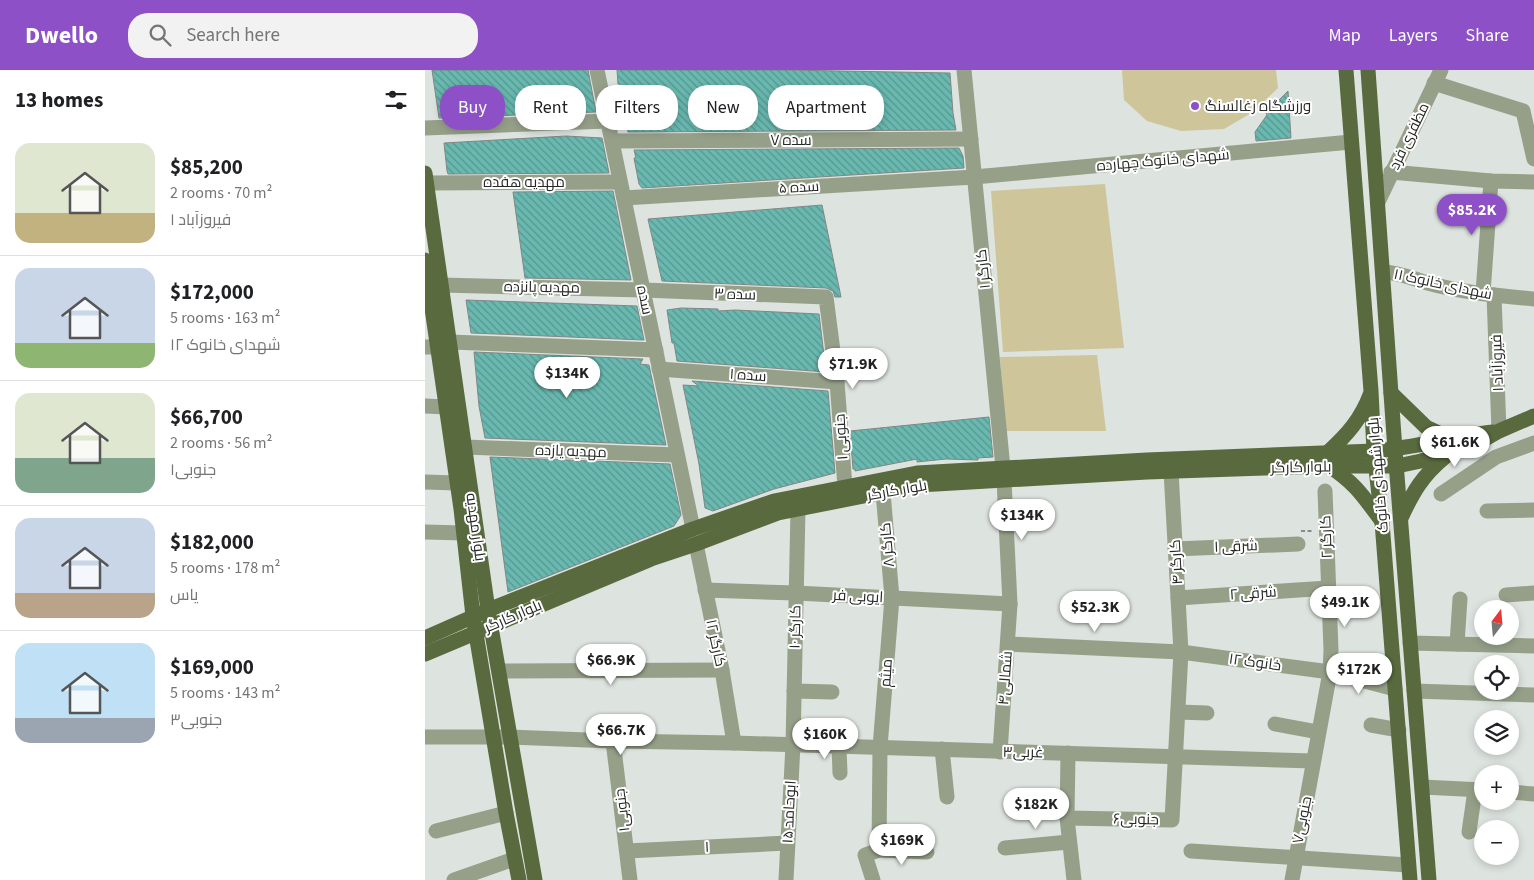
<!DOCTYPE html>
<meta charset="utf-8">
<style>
body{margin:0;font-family:"Source Sans 3",Cairo,sans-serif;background:#f2f2f2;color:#202124;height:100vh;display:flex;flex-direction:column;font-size:19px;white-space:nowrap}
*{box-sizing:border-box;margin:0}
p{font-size:16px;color:#757577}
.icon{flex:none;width:28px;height:28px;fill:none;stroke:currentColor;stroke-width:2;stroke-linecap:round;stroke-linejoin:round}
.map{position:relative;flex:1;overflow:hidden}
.details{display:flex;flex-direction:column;background:#fff;width:425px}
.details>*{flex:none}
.banner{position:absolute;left:15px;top:15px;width:475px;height:45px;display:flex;gap:10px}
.needle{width:32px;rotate:16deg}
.buttons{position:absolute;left:1049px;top:530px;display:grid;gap:10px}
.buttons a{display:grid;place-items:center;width:45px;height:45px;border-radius:50%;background:#fff;box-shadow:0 2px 8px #0003;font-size:25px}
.price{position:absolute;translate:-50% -42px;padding:0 11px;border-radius:18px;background:#fff;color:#222;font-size:16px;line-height:32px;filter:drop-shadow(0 1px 2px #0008)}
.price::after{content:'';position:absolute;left:50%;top:30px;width:15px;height:11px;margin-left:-8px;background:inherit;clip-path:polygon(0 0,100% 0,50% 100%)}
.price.current{background:#8e50c6;color:#fff}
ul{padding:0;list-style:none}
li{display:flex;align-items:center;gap:15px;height:125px;padding:0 15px}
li+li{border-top:1px solid #e0e0e0}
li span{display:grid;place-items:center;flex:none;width:140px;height:100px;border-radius:15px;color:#555}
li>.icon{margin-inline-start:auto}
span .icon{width:60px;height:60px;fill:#fffc;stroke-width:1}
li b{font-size:21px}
h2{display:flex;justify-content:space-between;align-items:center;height:60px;padding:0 15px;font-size:21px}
.tag{padding:0 18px;border-radius:20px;background:#fff;box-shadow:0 2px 8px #0003;font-size:18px;line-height:45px}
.tag.current{background:#8e50c6;color:#fff}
header{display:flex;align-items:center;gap:30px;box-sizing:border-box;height:70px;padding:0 25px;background:#8e50c6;color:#fff}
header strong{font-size:24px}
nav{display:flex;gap:28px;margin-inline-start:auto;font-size:18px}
.search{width:350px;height:45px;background:#f2f2f2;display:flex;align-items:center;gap:12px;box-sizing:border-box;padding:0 18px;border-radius:20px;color:#757577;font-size:19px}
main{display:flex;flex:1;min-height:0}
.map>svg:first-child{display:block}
.green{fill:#cec59b}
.building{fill:url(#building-back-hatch);stroke:#808786}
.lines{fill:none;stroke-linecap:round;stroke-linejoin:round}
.path{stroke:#878c89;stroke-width:2;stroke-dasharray:4 2.5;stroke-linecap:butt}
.minor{stroke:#96a089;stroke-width:15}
.major{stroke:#586a3e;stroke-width:15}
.poi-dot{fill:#8e50c6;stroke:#fff;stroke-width:2}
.labels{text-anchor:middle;stroke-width:4;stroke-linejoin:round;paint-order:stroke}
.poi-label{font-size:15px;fill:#262826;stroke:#fff;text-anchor:start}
.street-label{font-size:15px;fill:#262826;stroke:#fff}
</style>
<header>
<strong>Dwello</strong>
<div class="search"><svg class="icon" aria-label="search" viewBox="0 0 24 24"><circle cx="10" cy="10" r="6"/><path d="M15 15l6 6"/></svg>Search here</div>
<nav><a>Map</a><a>Layers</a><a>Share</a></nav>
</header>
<main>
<section class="details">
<h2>13 homes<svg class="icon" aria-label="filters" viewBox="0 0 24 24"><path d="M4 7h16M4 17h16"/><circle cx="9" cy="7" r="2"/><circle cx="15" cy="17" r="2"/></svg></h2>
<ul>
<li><span style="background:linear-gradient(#dfe7d0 70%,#c2b280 0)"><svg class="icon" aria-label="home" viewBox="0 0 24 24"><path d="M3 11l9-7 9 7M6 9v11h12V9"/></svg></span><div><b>$85,200</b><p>2 rooms · 70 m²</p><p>فیروزآباد ۱</p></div></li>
<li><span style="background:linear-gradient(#c9d6e8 75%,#8fb573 0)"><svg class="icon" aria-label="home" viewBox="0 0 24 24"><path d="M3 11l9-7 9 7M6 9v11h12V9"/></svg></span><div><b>$172,000</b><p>5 rooms · 163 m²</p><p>۱۲ شهدای خانوک</p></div></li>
<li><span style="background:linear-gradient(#dfe7d0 65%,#7fa58c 0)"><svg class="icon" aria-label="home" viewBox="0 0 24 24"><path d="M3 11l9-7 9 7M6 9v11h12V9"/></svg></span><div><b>$66,700</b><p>2 rooms · 56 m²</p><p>جنوبی۱</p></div></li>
<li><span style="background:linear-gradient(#c9d6e8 75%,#b9a48a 0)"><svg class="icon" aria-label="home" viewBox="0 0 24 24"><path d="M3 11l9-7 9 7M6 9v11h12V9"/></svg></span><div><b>$182,000</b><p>5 rooms · 178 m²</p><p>یاس</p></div></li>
<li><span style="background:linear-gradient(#bfe0f5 75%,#9aa5b1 0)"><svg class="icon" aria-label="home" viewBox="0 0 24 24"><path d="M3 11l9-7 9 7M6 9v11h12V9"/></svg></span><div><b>$169,000</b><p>5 rooms · 143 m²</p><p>جنوبی۳</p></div></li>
</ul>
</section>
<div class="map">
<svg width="1109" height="810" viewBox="0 0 1109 810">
<defs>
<pattern id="building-back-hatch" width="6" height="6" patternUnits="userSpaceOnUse" patternTransform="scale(1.25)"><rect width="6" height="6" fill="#69b9b0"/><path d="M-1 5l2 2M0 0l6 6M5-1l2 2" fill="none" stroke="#56968f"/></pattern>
</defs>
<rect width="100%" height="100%" fill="#dde3df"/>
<g class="green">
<path d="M697,0H851L853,18L828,42L799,59L756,61L722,51L699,30Z"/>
<path d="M680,114L699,278L578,282L566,121Z"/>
<path d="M672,285L681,361H580L575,287Z"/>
</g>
<g class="building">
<path d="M7,0H163L171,42L14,48Z"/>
<path d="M192,0H360L525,3L528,43L531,60L203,62L195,14H193Z"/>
<path d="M863,21L866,68L831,71L830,62L842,45L841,43Z"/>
<path d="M141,66L177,68L184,103L23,104L22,101L19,73Z"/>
<path d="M534,78L538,86L539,98L217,118L214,114L209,88H211L209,80Z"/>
<path d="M188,121L206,210L100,208L88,122Z"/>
<path d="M397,135L416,227H410L408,221L401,218L237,211L223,149Z"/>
<path d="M41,230L212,236L219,270L46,263Z"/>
<path d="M256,238L293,239V241L310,240L394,244L401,302L252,291L249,273H247L242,240Z"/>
<path d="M49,282L218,289L215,294L224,295L241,375L60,368L54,336Z"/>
<path d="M267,311L403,321L410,403L349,419L288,441L280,438L274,394L258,315L274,316Z"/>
<path d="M564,347L568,387L553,388V390L521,389L492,392V389L430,401V399H428L425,361Z"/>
<path d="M65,387L245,394L256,445L249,456L83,522Z"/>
</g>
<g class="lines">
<path class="path" d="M876,461H889"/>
<g class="minor">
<path d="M172,0L268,459"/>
<path d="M539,0L578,398"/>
<path d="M1009,13L1098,41L1109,89"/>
<path d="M0,58L183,51"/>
<path d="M187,71L546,69"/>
<path d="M966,102L1066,111L1109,112"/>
<path d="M2,113L195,112"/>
<path d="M199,128L549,107L926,72"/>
<path d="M953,132L1016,0"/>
<path d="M958,202C976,202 992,211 1010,215C1042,223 1076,226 1109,229"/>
<path d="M16,215L218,220L401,227L412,312L420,417"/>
<path d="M1058,223L1066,111"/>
<path d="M1069,225L1074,361"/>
<path d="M25,272L231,280"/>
<path d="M0,277H13"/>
<path d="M234,299L412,312"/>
<path d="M0,336L21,337"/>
<path d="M40,377L252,385"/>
<path d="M0,412L32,413"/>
<path d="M1016,424L1071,387L1109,373"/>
<path d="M1062,441L1109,440"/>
<path d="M0,462L39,463"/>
<path d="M271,474L297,600L309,673"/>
<path d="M750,479L873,474"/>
<path d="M280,520L371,523L585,534"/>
<path d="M1081,525L1109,523"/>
<path d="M753,528L903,518"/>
<path d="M985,573L1109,576"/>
<path d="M583,574L756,582L905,602L970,619"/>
<path d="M1032,574L1035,529"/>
<path d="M74,601L297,600"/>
<path d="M369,621L407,622"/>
<path d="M989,621L1109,625"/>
<path d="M753,642L782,643"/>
<path d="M850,654L893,662"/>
<path d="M946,655L974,660"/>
<path d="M0,667H84L188,671L309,673L888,691"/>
<path d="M188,671L205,810"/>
<path d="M414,676L415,703"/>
<path d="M517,679L522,727"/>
<path d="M575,682L585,534L579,410"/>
<path d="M643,683L642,748L649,810"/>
<path d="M997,717L1058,720"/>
<path d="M1085,722L1109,724"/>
<path d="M642,748L747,750L756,582L746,401"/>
<path d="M11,761L81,743"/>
<path d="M1044,762L1050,720"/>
<path d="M580,778L644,772"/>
<path d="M454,780L502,782"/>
<path d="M202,781L362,773"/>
<path d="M766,781L983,795"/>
<path d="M29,810L89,789"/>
<path d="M361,810L368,675L373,439"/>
<path d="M448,810L440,785L454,780L455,677L467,528L458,422"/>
<path d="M867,810L905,602L906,580L900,421"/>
</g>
<g class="major">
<path d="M921,0L946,321L949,381L957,452L985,810"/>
<path d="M943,0L970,380L1004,810"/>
<path d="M0,103L63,540L110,810"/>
<path d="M0,190L36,439L48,546L81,743L94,810"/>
<path d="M966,323L1001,357L1026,369"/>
<path d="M903,382C922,365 936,349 945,325"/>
<path d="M904,396C930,413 938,426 956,450"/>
<path d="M976,448C988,422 997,406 1020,387"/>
<path d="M0,568L63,540L268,459L349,431L492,403L722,390L949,381C989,378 1028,367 1068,362"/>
<path d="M0,584L226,489L271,474L353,443L494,415L722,402L899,396H972L996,391L1046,377L1074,361L1109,346"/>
</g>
</g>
<circle class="poi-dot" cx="770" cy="36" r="5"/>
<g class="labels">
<g class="poi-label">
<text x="780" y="41">ورزشگاه زغالسنگ</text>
</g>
<g class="street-label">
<text transform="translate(984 66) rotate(-64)" y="5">مظفری فرد</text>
<text x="366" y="75">سده ۷</text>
<text transform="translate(738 90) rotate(-5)" y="5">شهدای خانوک چهارده</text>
<text x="99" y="117">مهدیه هفده</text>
<text transform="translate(374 117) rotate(-3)" y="5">سده ۵</text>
<text transform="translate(558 199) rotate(-96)" y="5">کارگر ۱</text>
<text transform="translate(1018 214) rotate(12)" y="5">شهدای خانوک ۱۱</text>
<text transform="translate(117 217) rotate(1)" y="5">مهدیه پانزده</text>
<text transform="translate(310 224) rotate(2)" y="5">سده ۳</text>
<text transform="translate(220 230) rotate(78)" y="5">سده</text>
<text transform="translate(1072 293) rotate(-92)" y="5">فیروزآباد ۱</text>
<text transform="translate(323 305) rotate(4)" y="5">سده ۱</text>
<text transform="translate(416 367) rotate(-94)" y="5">۱ جنوبی</text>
<text transform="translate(146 381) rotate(2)" y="5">مهدیه یازده</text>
<text transform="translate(876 397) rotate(-1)" y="5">بلوار کارگر</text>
<text transform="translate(953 405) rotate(-95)" y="5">بلوار شهدای خانوک</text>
<text transform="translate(472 420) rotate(-10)" y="5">بلوار کارگر</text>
<text transform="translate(51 457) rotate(82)" y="5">بلوار مهدیه</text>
<text transform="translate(901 467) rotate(-92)" y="5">کارگر ۲</text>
<text transform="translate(462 475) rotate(-95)" y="5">کارگر ۸</text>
<text transform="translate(811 476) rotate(-2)" y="5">شرقی ۱</text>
<text transform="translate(751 492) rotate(-93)" y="5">کارگر ۴</text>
<text transform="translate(828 523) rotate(-4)" y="5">شرقی ۲</text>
<text transform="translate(433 526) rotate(3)" y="5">ایوبی فر</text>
<text transform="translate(88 546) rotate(-23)" y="5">بلوار کارگر</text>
<text transform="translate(370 557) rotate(-89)" y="5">کارگر ۱۰</text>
<text transform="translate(291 573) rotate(78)" y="5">کارگر ۱۲</text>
<text transform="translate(830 592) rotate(8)" y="5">خانوک ۱۲</text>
<text transform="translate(461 603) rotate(-86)" y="5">میثم</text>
<text transform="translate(580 608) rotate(-86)" y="5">شمالی۴</text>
<text transform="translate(598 682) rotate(1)" y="5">غربی۳</text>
<text transform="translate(197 740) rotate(-97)" y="5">جنوبی۱</text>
<text transform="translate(364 742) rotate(-87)" y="5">ابوحامد ۱۵</text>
<text transform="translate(711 749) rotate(1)" y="5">جنوبی۶</text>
<text transform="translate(877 750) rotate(-79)" y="5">جنوبی۷</text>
<text transform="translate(282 777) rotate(-3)" y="5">۱</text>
</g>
</g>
</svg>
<div class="buttons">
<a><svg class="needle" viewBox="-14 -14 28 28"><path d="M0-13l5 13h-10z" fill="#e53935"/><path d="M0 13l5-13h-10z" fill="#757577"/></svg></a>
<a><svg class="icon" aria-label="locate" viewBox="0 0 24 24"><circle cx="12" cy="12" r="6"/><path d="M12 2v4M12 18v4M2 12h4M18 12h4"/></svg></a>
<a><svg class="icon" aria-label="layers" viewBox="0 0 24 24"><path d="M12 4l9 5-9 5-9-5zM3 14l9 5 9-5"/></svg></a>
<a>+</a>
<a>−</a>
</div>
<b class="price current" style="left:1047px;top:166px">$85.2K</b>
<b class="price" style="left:428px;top:320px">$71.9K</b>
<b class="price" style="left:142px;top:329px">$134K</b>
<b class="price" style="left:1030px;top:398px">$61.6K</b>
<b class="price" style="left:597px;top:471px">$134K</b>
<b class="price" style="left:920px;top:558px">$49.1K</b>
<b class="price" style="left:670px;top:563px">$52.3K</b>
<b class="price" style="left:186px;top:616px">$66.9K</b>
<b class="price" style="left:934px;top:625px">$172K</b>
<b class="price" style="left:196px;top:686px">$66.7K</b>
<b class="price" style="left:400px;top:690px">$160K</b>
<b class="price" style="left:611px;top:760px">$182K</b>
<b class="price" style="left:477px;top:796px">$169K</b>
<div class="banner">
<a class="tag current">Buy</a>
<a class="tag">Rent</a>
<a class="tag">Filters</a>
<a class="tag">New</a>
<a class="tag">Apartment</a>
</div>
</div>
</main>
